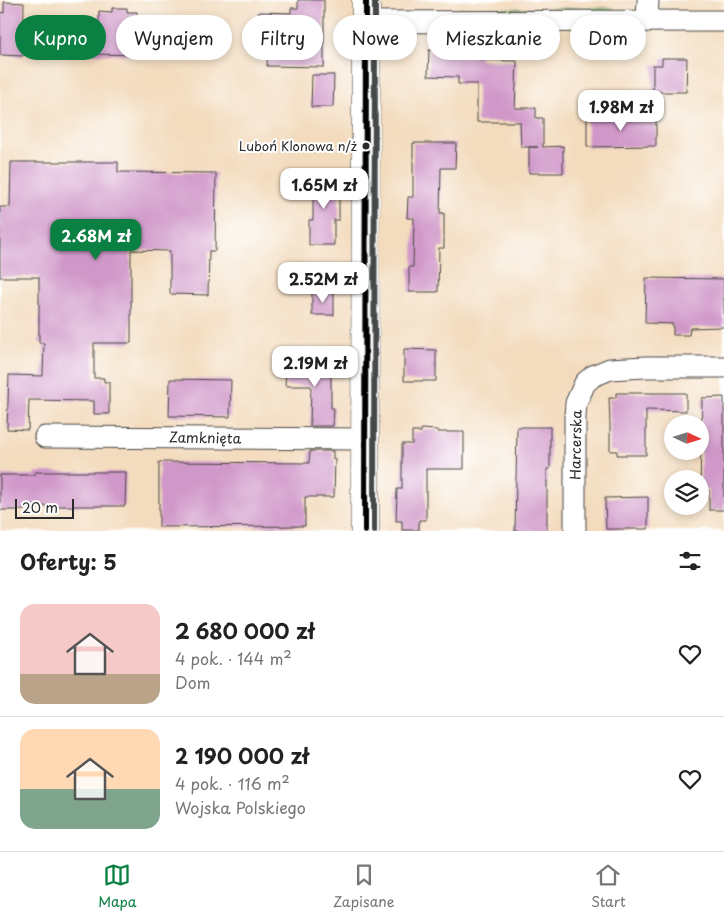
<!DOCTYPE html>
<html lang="pl">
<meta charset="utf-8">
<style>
body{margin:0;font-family:"Playpen Sans",sans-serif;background:#f6f6f6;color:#222;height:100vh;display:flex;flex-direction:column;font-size:19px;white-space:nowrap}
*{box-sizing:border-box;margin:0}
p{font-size:16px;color:#767676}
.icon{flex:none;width:28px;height:28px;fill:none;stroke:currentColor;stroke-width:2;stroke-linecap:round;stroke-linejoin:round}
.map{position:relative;height:531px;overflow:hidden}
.drawer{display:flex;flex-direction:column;background:#fff;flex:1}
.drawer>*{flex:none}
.guide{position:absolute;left:15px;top:15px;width:695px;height:45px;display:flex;gap:10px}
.needle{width:32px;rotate:94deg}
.controls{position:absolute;left:664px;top:415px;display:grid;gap:10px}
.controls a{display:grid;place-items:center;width:45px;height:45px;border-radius:50%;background:#fff;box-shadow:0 2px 8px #0003;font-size:25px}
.scale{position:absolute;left:15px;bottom:12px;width:59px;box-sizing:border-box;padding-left:5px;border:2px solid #2b2b2b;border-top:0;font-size:14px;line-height:18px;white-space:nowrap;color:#2b2b2b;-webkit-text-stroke:4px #fff;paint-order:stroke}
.price{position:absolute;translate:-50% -42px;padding:0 11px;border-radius:10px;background:#fff;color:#222;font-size:16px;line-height:32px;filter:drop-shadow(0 1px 2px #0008)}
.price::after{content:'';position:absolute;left:50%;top:30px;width:15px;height:11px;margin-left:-8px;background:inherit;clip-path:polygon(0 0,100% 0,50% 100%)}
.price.active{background:#0b8043;color:#fff}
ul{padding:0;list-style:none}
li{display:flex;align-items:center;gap:15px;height:125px;padding:0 20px}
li+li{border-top:1px solid #e0e0e0}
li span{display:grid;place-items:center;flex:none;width:140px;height:100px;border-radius:15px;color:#555}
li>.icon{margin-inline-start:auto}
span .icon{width:60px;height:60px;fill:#fffc;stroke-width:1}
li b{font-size:21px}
h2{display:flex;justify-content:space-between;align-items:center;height:60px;padding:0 20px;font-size:21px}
.tag{padding:0 18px;border-radius:22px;background:#fff;box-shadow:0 2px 8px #0003;font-size:18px;line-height:45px}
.tag.active{background:#0b8043;color:#fff}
.menu{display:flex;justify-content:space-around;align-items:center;height:70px;border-top:1px solid #e0e0e0;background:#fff;font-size:14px;color:#767676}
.menu a{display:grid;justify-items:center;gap:2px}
.menu .active{color:#0b8043}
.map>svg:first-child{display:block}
.green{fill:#8dc679;stroke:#5c7852}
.building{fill:#d098c9}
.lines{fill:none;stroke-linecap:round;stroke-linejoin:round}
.minor-casing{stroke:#494541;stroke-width:23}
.tertiary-casing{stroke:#494541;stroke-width:29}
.minor{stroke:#fff;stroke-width:21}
.tertiary{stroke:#fff;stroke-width:28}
.bus-1-casing{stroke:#fff;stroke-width:10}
.bus-2-casing{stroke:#fff;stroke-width:10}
.bus-1{stroke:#000;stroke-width:6}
.bus-2{stroke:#45484a;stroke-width:6}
.bus-dot{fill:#2b2b2b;stroke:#fff;stroke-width:2}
.labels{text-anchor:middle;stroke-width:4;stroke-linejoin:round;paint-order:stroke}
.bus-label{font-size:13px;fill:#2b2b2b;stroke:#fff;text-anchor:end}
.street-label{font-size:14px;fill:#2b2b2b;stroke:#fff}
</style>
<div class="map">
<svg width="724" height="531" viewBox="0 0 724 531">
<rect width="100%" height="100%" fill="#fff"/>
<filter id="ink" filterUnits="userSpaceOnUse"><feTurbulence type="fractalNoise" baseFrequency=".02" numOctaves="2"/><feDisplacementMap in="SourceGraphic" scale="10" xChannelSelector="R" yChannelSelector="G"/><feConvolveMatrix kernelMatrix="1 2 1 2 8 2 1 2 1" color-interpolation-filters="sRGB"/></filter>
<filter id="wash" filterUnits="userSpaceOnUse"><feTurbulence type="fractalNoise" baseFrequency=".0096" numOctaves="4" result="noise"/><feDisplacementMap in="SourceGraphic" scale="20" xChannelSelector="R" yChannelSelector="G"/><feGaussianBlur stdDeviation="1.12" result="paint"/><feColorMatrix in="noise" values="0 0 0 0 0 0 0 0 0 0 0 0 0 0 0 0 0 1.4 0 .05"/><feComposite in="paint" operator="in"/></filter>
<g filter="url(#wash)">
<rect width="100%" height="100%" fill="#f3dbbd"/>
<path class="green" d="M613,8V12L462,13L460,9Z"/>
<g id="blocks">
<g class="building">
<path d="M298,0H324V67L267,66L268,38H258L259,12L291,13V8H298Z"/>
<path d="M4,2L24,3L23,56L0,55V12L4,13Z"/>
<path d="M112,8H127V12H137V34H144V55L89,54L90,26H99V11L112,12Z"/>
<path d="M429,50L480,52V60L517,61L515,108H536V118H543V147L563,146V173H529V147H538H521L520,122H477V84H458V77L428,76Z"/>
<path d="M662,58H687L686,92H653V65H662Z"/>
<path d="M312,75H334L333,107H311Z"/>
<path d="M638,117L656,118V146L587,147V118Z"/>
<path d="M413,143H456L455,168H441L440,213H444V248H439L438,292H409V267H413L414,218H407L408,197H413Z"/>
<path d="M11,162H118V172L216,173L215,251H209L208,295L170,294V251L131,250V343H94V378H104V382H109V414H94V401L29,400L28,430L7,429L9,375L43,376L44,343H39V277H0V207H10Z"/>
<path d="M313,174H336V196H339V220H334V245H309V220H313Z"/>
<path d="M646,278L724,279V327L690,328L689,335H673V324L645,323Z"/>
<rect x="312" y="292" width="22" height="23"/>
<path d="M404,349L436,350V381H404Z"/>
<path d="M295,360H331V408H334L333,426H310L311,386H285L286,370H295Z"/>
<path d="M170,379L231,380L230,417L169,416Z"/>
<path d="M616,393H686V411L646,410V455H617V451H610V425L609,398H616Z"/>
<path d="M724,397V510H709V490H700L702,398Z"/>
<path d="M517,427H550V469H547V531H515Z"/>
<path d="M421,429L437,430L438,432H464V469H426V520H419V530H402V521H396L397,489H402V444H412V432H421Z"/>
<path d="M310,451H333V459H335L334,497H305V526L159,527V462L309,463Z"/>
<path d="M35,472H126L125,506H24V510H0V475H35Z"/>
<path d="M648,497V529H606L605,498Z"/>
</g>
</g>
</g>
<g filter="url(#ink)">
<use href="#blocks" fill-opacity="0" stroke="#494541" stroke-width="1"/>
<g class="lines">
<defs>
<g id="minor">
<path d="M647,21L648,0"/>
<path d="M365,22L724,21"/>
<path d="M45,437L364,439"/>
<path d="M575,531V416L576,403L585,383L593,376L610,369L645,367H724"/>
</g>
<path id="tertiary" d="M365,531L366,0"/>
</defs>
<use href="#minor" class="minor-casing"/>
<use href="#tertiary" class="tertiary-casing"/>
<use href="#minor" class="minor"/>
<use href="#tertiary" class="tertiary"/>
<defs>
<path id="bus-1" d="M365,531L366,0"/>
<path id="bus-2" d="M374,531L375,0"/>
</defs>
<use href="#bus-1" class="bus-1-casing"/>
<use href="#bus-2" class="bus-2-casing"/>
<use href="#bus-1" class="bus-1"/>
<use href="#bus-2" class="bus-2"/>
</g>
</g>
<circle class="bus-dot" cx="366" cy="146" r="4.5"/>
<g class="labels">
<g class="bus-label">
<text x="357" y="151">Luboń Klonowa n/ż</text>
</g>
<g class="street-label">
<text transform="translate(205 438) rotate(1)" y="5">Zamknięta</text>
<text transform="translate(576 445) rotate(-89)" y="5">Harcerska</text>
</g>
</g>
</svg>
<div class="controls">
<a><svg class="needle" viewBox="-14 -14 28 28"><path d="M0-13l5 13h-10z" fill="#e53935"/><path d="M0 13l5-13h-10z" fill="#767676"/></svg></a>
<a><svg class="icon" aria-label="layers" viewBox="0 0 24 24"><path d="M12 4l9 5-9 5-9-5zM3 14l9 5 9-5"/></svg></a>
</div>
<div class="scale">20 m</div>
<b class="price" style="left:621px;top:132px">1.98M zł</b>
<b class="price" style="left:324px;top:210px">1.65M zł</b>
<b class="price active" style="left:96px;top:261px">2.68M zł</b>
<b class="price" style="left:323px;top:304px">2.52M zł</b>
<b class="price" style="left:315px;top:388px">2.19M zł</b>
<div class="guide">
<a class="tag active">Kupno</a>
<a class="tag">Wynajem</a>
<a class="tag">Filtry</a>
<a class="tag">Nowe</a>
<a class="tag">Mieszkanie</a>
<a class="tag">Dom</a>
</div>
</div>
<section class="drawer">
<h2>Oferty: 5<svg class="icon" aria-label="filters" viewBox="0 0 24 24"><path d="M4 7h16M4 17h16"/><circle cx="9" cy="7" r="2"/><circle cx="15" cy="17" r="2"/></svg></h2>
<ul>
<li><span style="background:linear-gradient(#f6c9c9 70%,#b9a48a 0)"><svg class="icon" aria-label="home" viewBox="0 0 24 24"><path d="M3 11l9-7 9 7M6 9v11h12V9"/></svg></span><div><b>2 680 000 zł</b><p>4 pok. · 144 m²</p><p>Dom</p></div><svg class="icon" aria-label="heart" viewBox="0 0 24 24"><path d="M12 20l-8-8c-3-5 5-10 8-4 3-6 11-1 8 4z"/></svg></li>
<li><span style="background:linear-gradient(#ffd9b3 60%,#7fa58c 0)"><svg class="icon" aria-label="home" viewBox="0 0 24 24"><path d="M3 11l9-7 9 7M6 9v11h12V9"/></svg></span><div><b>2 190 000 zł</b><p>4 pok. · 116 m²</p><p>Wojska Polskiego</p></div><svg class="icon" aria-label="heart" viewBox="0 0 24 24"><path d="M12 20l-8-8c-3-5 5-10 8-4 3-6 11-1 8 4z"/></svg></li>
</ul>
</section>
<nav class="menu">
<a class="active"><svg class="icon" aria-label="map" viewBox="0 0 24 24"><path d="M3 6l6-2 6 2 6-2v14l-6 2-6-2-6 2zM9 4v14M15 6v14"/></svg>Mapa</a>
<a><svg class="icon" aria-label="saved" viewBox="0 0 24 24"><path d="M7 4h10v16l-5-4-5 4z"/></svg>Zapisane</a>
<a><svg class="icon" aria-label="home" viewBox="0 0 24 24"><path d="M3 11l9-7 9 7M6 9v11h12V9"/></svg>Start</a>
</nav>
